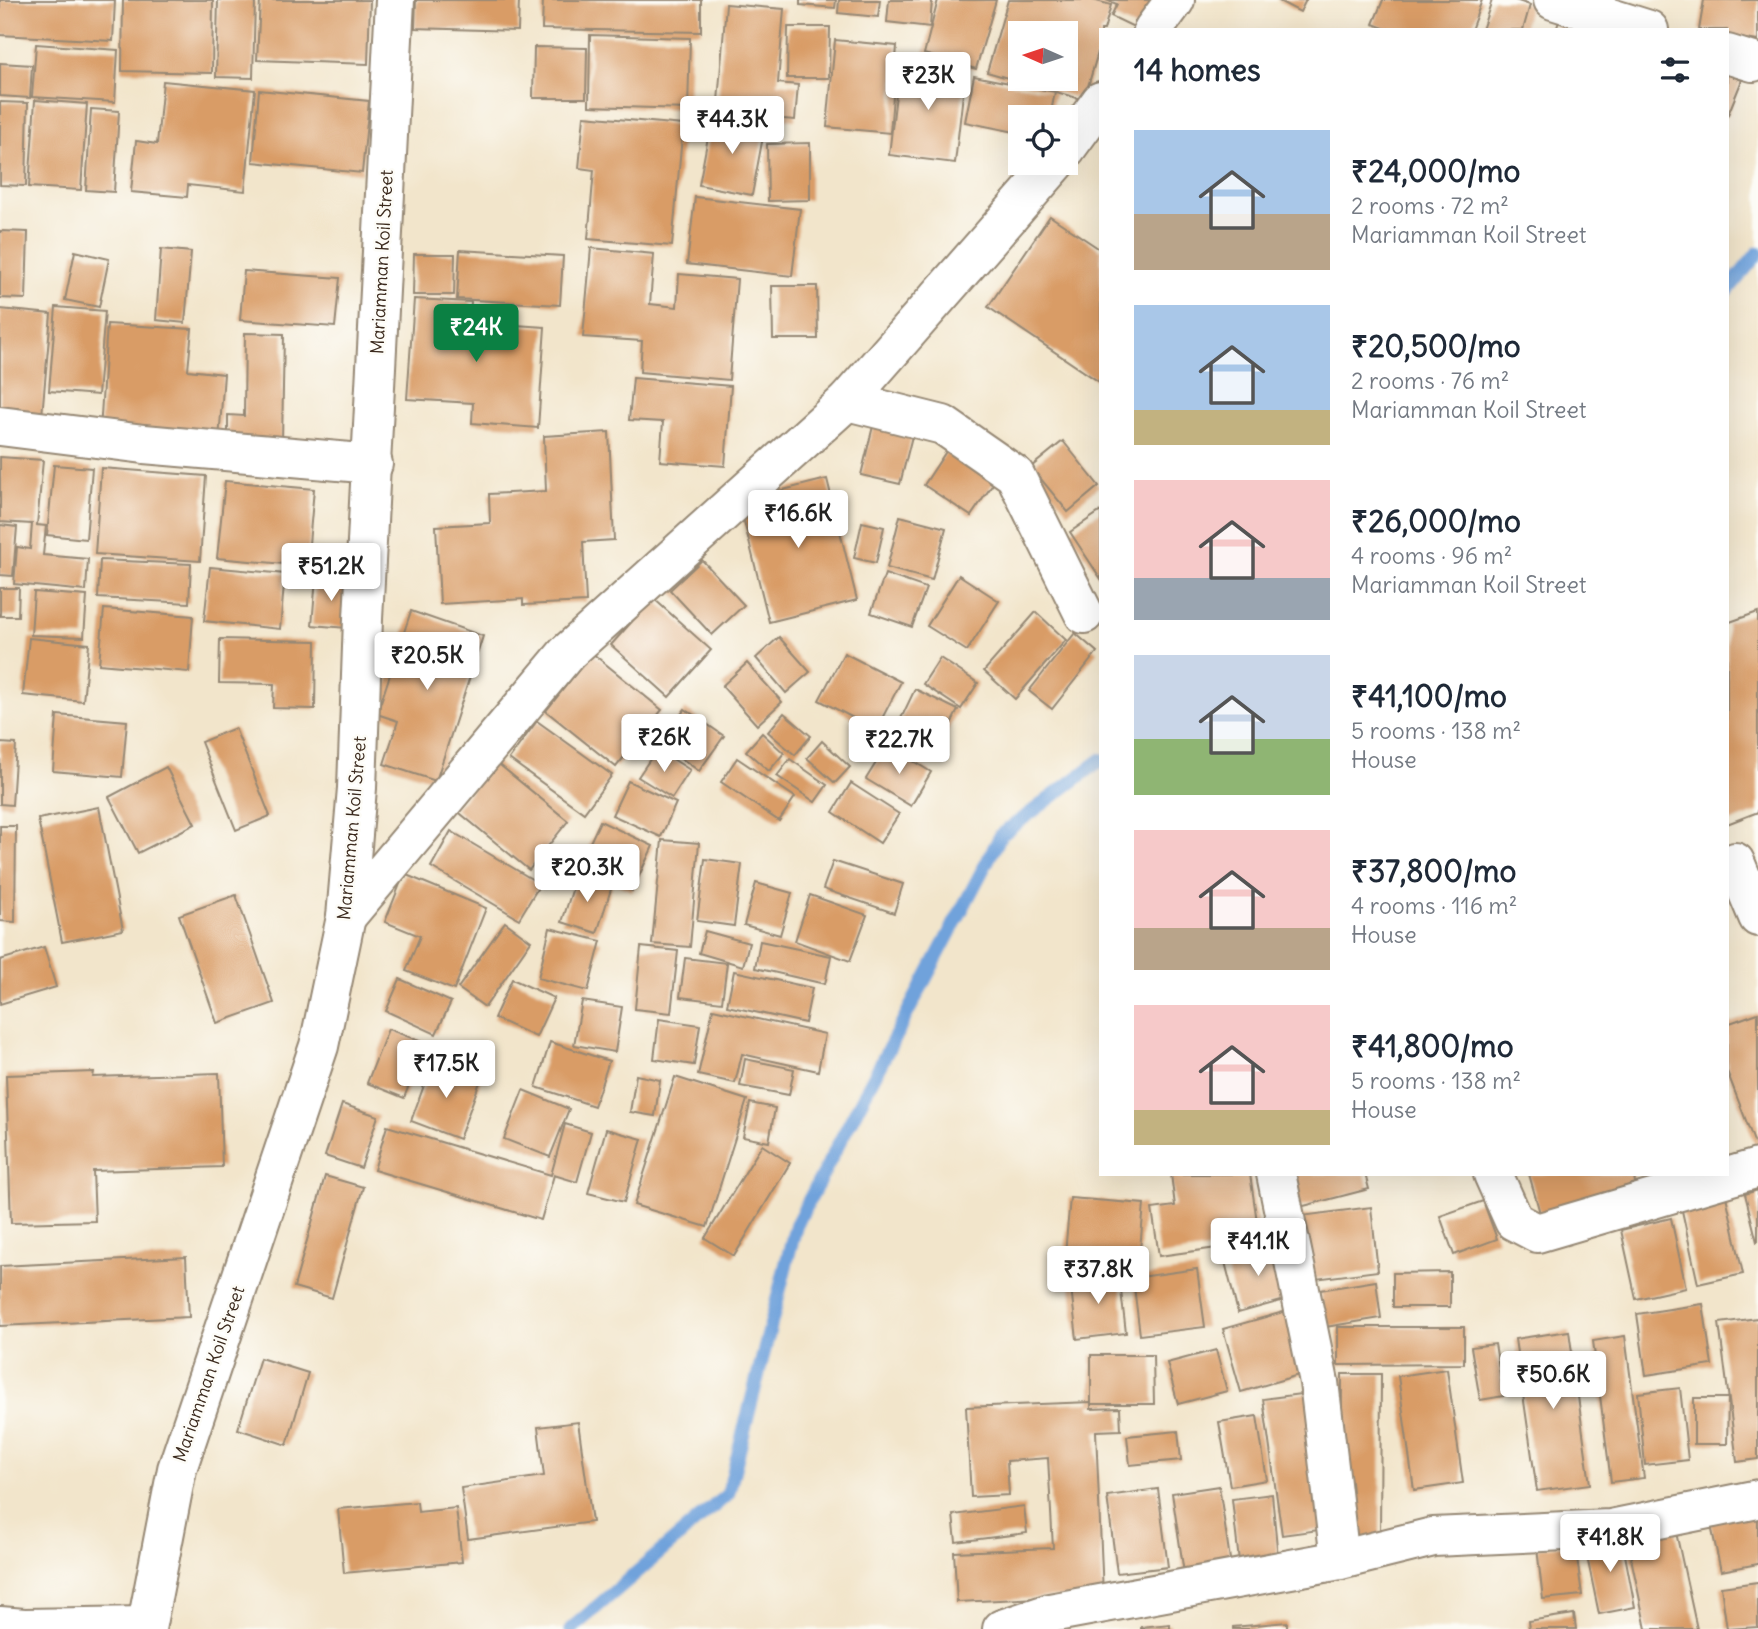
<!DOCTYPE html>
<meta charset="utf-8">
<style>
body{margin:0;font-family:Delius,sans-serif;background:#f6f6f7;color:#1f2937;height:100vh;display:flex;flex-direction:column;font-size:26px;white-space:nowrap}
*{box-sizing:border-box;margin:0}
p{font-size:23px;color:#747a83}
.icon{flex:none;width:38px;height:38px;fill:none;stroke:currentColor;stroke-width:2;stroke-linecap:round;stroke-linejoin:round}
.map{position:relative;flex:1;overflow:hidden}
.details{position:absolute;left:1099px;top:28px;width:630px;height:1148px;display:flex;flex-direction:column;background:#fff;border-radius:0px;box-shadow:0 7px 28px #0002}
.details>*{flex:none}
.needle{width:46px;rotate:273deg}
.controls{position:absolute;left:1008px;top:21px;display:grid;gap:14px}
.controls a{display:grid;place-items:center;width:70px;height:70px;border-radius:0px;background:#fff;box-shadow:0 7px 28px #0002;font-size:35px}
.price{position:absolute;translate:-50% -60px;padding:0 16px;border-radius:7px;background:#fff;color:#222;font-size:23px;line-height:46px;filter:drop-shadow(0 2px 4px #0008)}
.price::after{content:'';position:absolute;left:50%;top:42px;width:21px;height:16px;margin-left:-10px;background:inherit;clip-path:polygon(0 0,100% 0,50% 100%)}
.price.active{background:#0b8043;color:#fff}
ul{padding:0;list-style:none}
li{display:flex;align-items:center;gap:21px;height:175px;padding:0 35px}
li span{display:grid;place-items:center;flex:none;width:196px;height:140px;border-radius:0px;color:#555}
li>.icon{margin-inline-start:auto}
span .icon{width:84px;height:84px;fill:#fffc;stroke-width:1}
li b{font-size:30px}
h2{display:flex;justify-content:space-between;align-items:center;height:84px;padding:0 35px;font-size:30px}
.map>svg:first-child{display:block}
.lines{fill:none;stroke-linecap:round;stroke-linejoin:round}
.stream{stroke:#6fa2db;stroke-width:14}
.building{fill:#d99c66;fill-rule:evenodd}
.minor-casing{stroke:#968874;stroke-width:42}
.minor{stroke:#fff;stroke-width:38}
.labels{text-anchor:middle;stroke-width:5;stroke-linejoin:round;paint-order:stroke}
.street-label{font-size:18px;fill:#3b2a1e;stroke:#fdfcf7}
</style>
<div class="map">
<svg width="1758" height="1629" viewBox="0 0 1758 1629">
<rect width="100%" height="100%" fill="#fdfcf7"/>
<filter id="ink" filterUnits="userSpaceOnUse"><feTurbulence type="fractalNoise" baseFrequency=".0143" numOctaves="2"/><feDisplacementMap in="SourceGraphic" scale="14" xChannelSelector="R" yChannelSelector="G"/><feConvolveMatrix kernelMatrix="1 2 1 2 8 2 1 2 1" color-interpolation-filters="sRGB"/></filter>
<filter id="wash" filterUnits="userSpaceOnUse"><feTurbulence type="fractalNoise" baseFrequency=".00686" numOctaves="4" result="noise"/><feDisplacementMap in="SourceGraphic" scale="28" xChannelSelector="R" yChannelSelector="G"/><feGaussianBlur stdDeviation="1.57" result="paint"/><feColorMatrix in="noise" values="0 0 0 0 0 0 0 0 0 0 0 0 0 0 0 0 0 1.4 0 .05"/><feComposite in="paint" operator="in"/></filter>
<g filter="url(#wash)">
<rect width="100%" height="100%" fill="#f2e5cb"/>
<g class="lines">
<g class="stream">
<path d="M1727,291L1758,253"/>
<path d="M571,1629L728,1494L796,1225L1001,835L1101,760"/>
</g>
</g>
<g id="blocks">
<g class="building">
<path d="M0,0H115L113,41L0,35Z"/>
<path d="M123,0H213L212,73L122,71Z"/>
<path d="M218,0H255L253,78L216,77Z"/>
<path d="M260,0H370L368,64L257,60Z"/>
<path d="M416,0H519L518,31L415,28Z"/>
<path d="M543,0H701V32L542,29Z"/>
<path d="M800,0H836L835,8L800,5Z"/>
<path d="M839,0H880L878,17L838,13Z"/>
<path d="M889,0H932L930,27L887,22Z"/>
<path d="M938,0H996L976,69L924,54Z"/>
<path d="M1008,0H1093L1111,5L1104,30H1101V42L1084,100L987,72ZM1020,33H1066V79H1020Z"/>
<path d="M1106,0H1156L1140,30L1111,16L1117,4Z"/>
<path d="M1277,0H1306L1300,12Z"/>
<path d="M1383,0H1482L1471,30H1389L1373,24Z"/>
<path d="M1492,0H1515L1530,5L1523,30H1482Z"/>
<path d="M1704,0H1758V41L1727,36V30H1699Z"/>
<path d="M726,4L784,9L778,83L798,85L795,120L717,114Z"/>
<path d="M1561,16L1598,30H1556Z"/>
<path d="M788,27H830L829,78H787Z"/>
<path d="M590,35L690,38L688,109L589,106Z"/>
<path d="M835,40L897,46L890,133L827,127Z"/>
<path d="M36,44L118,50L115,102L32,97Z"/>
<path d="M534,47L587,48L586,98H533Z"/>
<path d="M900,60L966,68L955,163L889,155Z"/>
<path d="M0,63L32,65L30,98L0,96Z"/>
<path d="M1727,74L1742,80L1727,117Z"/>
<path d="M974,76L1055,92L1050,117H1020V133L965,122Z"/>
<path d="M163,81L255,90L245,191L188,185L187,197L131,192L136,141L157,144Z"/>
<path d="M259,90L369,101L362,173L253,162Z"/>
<path d="M35,100L87,104L81,190L29,187Z"/>
<path d="M0,102L28,103L26,186L0,185Z"/>
<path d="M91,109L119,111L114,192L86,190Z"/>
<path d="M584,116L683,125L672,246L588,239L594,170L579,168Z"/>
<path d="M712,116L765,126L752,195L699,185Z"/>
<path d="M810,143V200L768,201L767,144Z"/>
<path d="M695,197L800,209L792,276L687,264Z"/>
<path d="M1050,216L1101,250V383L988,307Z"/>
<path d="M0,231L28,232L26,299L0,298Z"/>
<path d="M591,248L654,254L650,304L677,307L679,274L737,279L729,380L640,372L642,341L583,337Z"/>
<path d="M161,249L191,252L185,323L156,320Z"/>
<path d="M460,250L563,256L560,305L457,299Z"/>
<path d="M75,251L109,259L99,307L65,300Z"/>
<path d="M414,254H455L454,295H413Z"/>
<path d="M244,271L340,278L335,327L240,320Z"/>
<path d="M772,286H817L818,339H773Z"/>
<path d="M414,299L471,302L470,322L545,327L538,428L472,423L473,403L407,399Z"/>
<path d="M56,307L105,311L98,395L49,391Z"/>
<path d="M0,309L51,314L42,416L0,412Z"/>
<path d="M107,324L192,329L188,370L224,374L219,440L100,431Z"/>
<path d="M245,333L284,334L282,441H228V415L244,416Z"/>
<path d="M633,378L731,386L725,466L660,461L663,422L629,420Z"/>
<path d="M875,418L914,428L900,484L861,475Z"/>
<path d="M609,432L614,540L583,542L586,602L523,605V599L440,604L436,526L490,523L489,494L546,491L544,436Z"/>
<path d="M1063,441L1099,486L1068,512L1031,467Z"/>
<path d="M949,447L997,478L971,516L924,485Z"/>
<path d="M0,457L43,460L37,525L46,526L43,555L88,559L86,591L14,584L17,547L30,549L32,524L0,522Z"/>
<path d="M54,465L92,468L86,539L47,535Z"/>
<path d="M101,468L206,476L200,561L95,554Z"/>
<path d="M827,479L857,600L769,622L739,501Z"/>
<path d="M225,481L314,489L307,566L217,558Z"/>
<path d="M1101,511V579L1070,532Z"/>
<path d="M900,516L946,528L932,580L887,568Z"/>
<path d="M862,522L884,527L876,563L854,558Z"/>
<path d="M0,525L17,527L13,576L0,575Z"/>
<path d="M100,560L191,564L189,603L98,598Z"/>
<path d="M702,560L744,605L712,635L670,590Z"/>
<path d="M210,567L285,574L280,629L204,621Z"/>
<path d="M885,574L926,588L912,627L871,613Z"/>
<path d="M959,575L999,601L967,651L927,626Z"/>
<path d="M316,578L350,580L347,628L312,625Z"/>
<path d="M0,588H19L18,616H0Z"/>
<path d="M34,592L87,596L84,637L31,635Z"/>
<path d="M653,598L711,650L669,697L611,645Z"/>
<path d="M104,609L193,616L189,672L99,664Z"/>
<path d="M411,611L483,636L436,781L384,764L398,721L377,714Z"/>
<path d="M1036,612L1066,640L1015,699L984,671Z"/>
<path d="M1758,612V812L1727,824V623Z"/>
<path d="M1075,633L1097,652L1052,709L1029,691Z"/>
<path d="M779,637L810,672L786,693L756,658Z"/>
<path d="M29,638L89,644L83,701L23,695Z"/>
<path d="M220,639L316,641L315,709L273,708L274,684L219,683Z"/>
<path d="M592,653L662,710L616,767L546,711Z"/>
<path d="M844,653L901,682L876,730L819,700Z"/>
<path d="M940,658L978,683L961,709L923,684Z"/>
<path d="M747,663L782,702L757,725L722,686Z"/>
<path d="M915,689L958,710L937,752L895,731Z"/>
<path d="M685,709L724,736L699,771L660,743Z"/>
<path d="M784,713L811,736L795,755L768,732Z"/>
<path d="M57,715L127,721L122,777L53,771Z"/>
<path d="M537,721L612,775L584,813L509,759Z"/>
<path d="M235,728L270,816L236,830L201,742Z"/>
<path d="M762,733L784,753L769,771L746,751Z"/>
<path d="M822,741L850,767L835,783L807,758Z"/>
<path d="M0,743L16,744L12,805L0,804Z"/>
<path d="M887,745L931,772L911,806L866,779Z"/>
<path d="M657,749L690,770L672,798L638,777Z"/>
<path d="M737,758L795,797L779,821L721,782Z"/>
<path d="M790,759L827,785L815,802L777,776Z"/>
<path d="M495,761L568,821L529,870L455,809Z"/>
<path d="M166,767L195,824L138,853L109,797Z"/>
<path d="M628,781L676,803L661,837L612,815Z"/>
<path d="M851,783L899,814L880,843L833,812Z"/>
<path d="M99,807L123,930L62,942L38,819Z"/>
<path d="M600,821L653,846L632,891L579,866Z"/>
<path d="M0,826H16L15,922L0,921Z"/>
<path d="M451,831L540,884L519,919L431,867Z"/>
<path d="M662,840L699,843L690,947L652,944Z"/>
<path d="M705,859L742,864L734,926L697,921Z"/>
<path d="M833,861L903,884L894,913L823,889Z"/>
<path d="M404,874L486,908L454,990L406,971L420,936L385,922Z"/>
<path d="M577,875L612,886L597,933L562,922Z"/>
<path d="M756,883L792,893L780,935L744,925Z"/>
<path d="M236,895L274,1003L217,1023L179,915Z"/>
<path d="M810,895L867,915L850,961L795,941Z"/>
<path d="M505,922L531,941L485,1007L458,988Z"/>
<path d="M550,928L601,941L588,991L538,978Z"/>
<path d="M705,931L749,943L743,966L699,953Z"/>
<path d="M760,941L831,956L825,984L755,968Z"/>
<path d="M44,947L56,987L0,1004V960Z"/>
<path d="M641,947L678,951L671,1013L635,1009Z"/>
<path d="M685,958L727,963L722,1002L680,997Z"/>
<path d="M734,971L812,988L805,1023L727,1006Z"/>
<path d="M400,979L451,1002L436,1034L386,1011Z"/>
<path d="M512,979L554,998L536,1037L494,1018Z"/>
<path d="M582,1001L622,1007L615,1052L574,1045Z"/>
<path d="M713,1009L825,1034L818,1071L742,1054L735,1083L698,1075Z"/>
<path d="M1758,1013V1152L1727,1071V1024Z"/>
<path d="M659,1019L700,1025L694,1065L654,1059Z"/>
<path d="M388,1029L425,1043L404,1098L367,1083Z"/>
<path d="M550,1042L609,1061L594,1106L536,1087Z"/>
<path d="M745,1059L794,1069L789,1095L740,1086Z"/>
<path d="M433,1061L481,1079L459,1139L411,1121Z"/>
<path d="M94,1072L93,1077L219,1073L222,1167L93,1171L95,1221L11,1223L6,1075Z"/>
<path d="M636,1075L660,1080L655,1116L630,1112Z"/>
<path d="M675,1077L747,1100L707,1227L634,1205Z"/>
<path d="M523,1090L569,1109L550,1157L504,1139Z"/>
<path d="M750,1103L775,1108L769,1142L743,1137Z"/>
<path d="M342,1104L378,1116L361,1168L325,1156Z"/>
<path d="M565,1124L591,1132L577,1182L554,1175L541,1220L374,1170L387,1126L551,1175Z"/>
<path d="M606,1129L642,1139L624,1202L588,1193Z"/>
<path d="M762,1145L790,1163L734,1256L705,1238Z"/>
<path d="M1171,1174H1250L1260,1242L1159,1256L1152,1209L1175,1206Z"/>
<path d="M1287,1174H1365L1369,1189L1296,1208Z"/>
<path d="M1529,1174H1633L1638,1194L1542,1220Z"/>
<path d="M325,1176L363,1187L332,1298L294,1287Z"/>
<path d="M1758,1190V1241L1757,1242L1745,1194Z"/>
<path d="M1726,1196L1743,1274L1698,1284L1681,1206Z"/>
<path d="M1070,1198L1144,1204L1139,1261L1065,1254Z"/>
<path d="M1483,1201L1497,1239L1454,1255L1440,1216Z"/>
<path d="M1371,1207L1378,1271L1308,1280L1301,1216Z"/>
<path d="M1671,1218L1686,1288L1636,1299L1621,1230Z"/>
<path d="M1277,1244L1292,1298L1238,1313L1224,1258Z"/>
<path d="M186,1257L189,1317L0,1326V1266Z"/>
<path d="M1197,1269L1205,1327L1140,1335L1133,1278Z"/>
<path d="M1450,1272V1307H1393V1273Z"/>
<path d="M1119,1274L1126,1333L1077,1339L1070,1279Z"/>
<path d="M1376,1281L1381,1318L1325,1327L1320,1290Z"/>
<path d="M1703,1304L1712,1365L1646,1375L1637,1314Z"/>
<path d="M1287,1311L1305,1373L1241,1392L1223,1329Z"/>
<path d="M1758,1318V1459L1737,1462L1719,1323Z"/>
<path d="M1338,1327H1464V1364L1338,1365Z"/>
<path d="M1569,1331L1590,1484L1537,1491L1515,1339Z"/>
<path d="M1625,1336L1644,1478L1611,1482L1593,1341Z"/>
<path d="M1495,1344L1504,1396L1480,1400L1471,1347Z"/>
<path d="M1216,1350L1227,1391L1178,1404L1167,1363Z"/>
<path d="M1091,1355H1153L1154,1404H1091Z"/>
<path d="M260,1358L308,1373L287,1445L238,1429Z"/>
<path d="M1447,1369L1463,1483L1414,1490L1398,1376Z"/>
<path d="M1342,1374H1381L1380,1539H1341Z"/>
<path d="M1680,1388L1688,1460L1645,1465L1638,1393Z"/>
<path d="M1308,1393L1327,1529L1282,1535L1263,1399Z"/>
<path d="M1694,1398H1728L1727,1444H1694Z"/>
<path d="M1091,1402V1409L1120,1408L1121,1430L1096,1431L1103,1595L957,1602L954,1552L1053,1548L1048,1458L1007,1461L1009,1495L971,1497L966,1407Z"/>
<path d="M1257,1416L1267,1480L1230,1486L1219,1422Z"/>
<path d="M578,1422L592,1522L468,1539L461,1488L544,1476L538,1427Z"/>
<path d="M1178,1431L1181,1460L1130,1465L1127,1436Z"/>
<path d="M1219,1486L1231,1566L1184,1573L1172,1493Z"/>
<path d="M1158,1489L1168,1567L1117,1573L1107,1496Z"/>
<path d="M1272,1494L1278,1558L1239,1561L1232,1499Z"/>
<path d="M417,1502L418,1512L456,1508L462,1562L344,1573L338,1509Z"/>
<path d="M1024,1506L1027,1533L956,1542L953,1515Z"/>
<path d="M1758,1511V1564L1721,1571L1710,1521Z"/>
<path d="M1674,1523L1697,1629H1646L1626,1534Z"/>
<path d="M1621,1534L1635,1607L1599,1614L1584,1542Z"/>
<path d="M1575,1543L1582,1595L1543,1599L1537,1548Z"/>
<path d="M1758,1582V1627L1727,1629L1721,1587Z"/>
<path d="M1574,1614L1576,1629H1529L1528,1621Z"/>
<path d="M1287,1622V1629H1233V1627Z"/>
<path d="M1170,1624V1629H1141V1627Z"/>
</g>
</g>
</g>
<g filter="url(#ink)">
<use href="#blocks" fill-opacity="0" stroke="#968874" stroke-width="2"/>
<g class="lines">
<defs>
<g id="minor">
<path d="M1553,0L1649,30"/>
<path d="M1153,30L1175,0"/>
<path d="M1727,54L1753,62"/>
<path d="M1066,149L1101,101"/>
<path d="M847,401L943,425L1015,475L1084,614"/>
<path d="M0,426L144,444L373,464"/>
<path d="M1735,862L1758,917"/>
<path d="M346,917L567,653L847,401L1056,163"/>
<path d="M1276,1174L1319,1382L1340,1560"/>
<path d="M1493,1174L1514,1221L1537,1233L1758,1168"/>
<path d="M0,1626L24,1628L146,1626"/>
<path d="M146,1629L177,1469L319,1046L346,917L357,788L363,619L395,0"/>
<path d="M1002,1629L1050,1613L1340,1560L1433,1537L1610,1529L1758,1499"/>
</g>
</defs>
<use href="#minor" class="minor-casing"/>
<use href="#minor" class="minor"/>
</g>
</g>
<g class="labels">
<g class="street-label">
<text transform="translate(382 262) rotate(-87)" y="6">Mariamman Koil Street</text>
<text transform="translate(352 828) rotate(-85)" y="6">Mariamman Koil Street</text>
<text transform="translate(209 1374) rotate(-71)" y="6">Mariamman Koil Street</text>
</g>
</g>
</svg>
<div class="controls">
<a><svg class="needle" viewBox="-14 -14 28 28"><path d="M0-13l5 13h-10z" fill="#e53935"/><path d="M0 13l5-13h-10z" fill="#747a83"/></svg></a>
<a><svg class="icon" aria-label="locate" viewBox="0 0 24 24"><circle cx="12" cy="12" r="6"/><path d="M12 2v4M12 18v4M2 12h4M18 12h4"/></svg></a>
</div>
<b class="price" style="left:928px;top:112px">₹23K</b>
<b class="price" style="left:732px;top:156px">₹44.3K</b>
<b class="price active" style="left:476px;top:364px">₹24K</b>
<b class="price" style="left:798px;top:550px">₹16.6K</b>
<b class="price" style="left:331px;top:603px">₹51.2K</b>
<b class="price" style="left:427px;top:692px">₹20.5K</b>
<b class="price" style="left:664px;top:774px">₹26K</b>
<b class="price" style="left:899px;top:776px">₹22.7K</b>
<b class="price" style="left:587px;top:904px">₹20.3K</b>
<b class="price" style="left:446px;top:1100px">₹17.5K</b>
<b class="price" style="left:1258px;top:1278px">₹41.1K</b>
<b class="price" style="left:1098px;top:1306px">₹37.8K</b>
<b class="price" style="left:1553px;top:1411px">₹50.6K</b>
<b class="price" style="left:1610px;top:1574px">₹41.8K</b>
<section class="details">
<h2>14 homes<svg class="icon" aria-label="filters" viewBox="0 0 24 24"><path d="M4 7h16M4 17h16"/><circle cx="9" cy="7" r="2"/><circle cx="15" cy="17" r="2"/></svg></h2>
<ul>
<li><span style="background:linear-gradient(#a9c7e8 60%,#b9a48a 0)"><svg class="icon" aria-label="home" viewBox="0 0 24 24"><path d="M3 11l9-7 9 7M6 9v11h12V9"/></svg></span><div><b>₹24,000/mo</b><p>2 rooms · 72 m²</p><p>Mariamman Koil Street</p></div></li>
<li><span style="background:linear-gradient(#a9c7e8 75%,#c2b280 0)"><svg class="icon" aria-label="home" viewBox="0 0 24 24"><path d="M3 11l9-7 9 7M6 9v11h12V9"/></svg></span><div><b>₹20,500/mo</b><p>2 rooms · 76 m²</p><p>Mariamman Koil Street</p></div></li>
<li><span style="background:linear-gradient(#f6c9c9 70%,#9aa5b1 0)"><svg class="icon" aria-label="home" viewBox="0 0 24 24"><path d="M3 11l9-7 9 7M6 9v11h12V9"/></svg></span><div><b>₹26,000/mo</b><p>4 rooms · 96 m²</p><p>Mariamman Koil Street</p></div></li>
<li><span style="background:linear-gradient(#c9d6e8 60%,#8fb573 0)"><svg class="icon" aria-label="home" viewBox="0 0 24 24"><path d="M3 11l9-7 9 7M6 9v11h12V9"/></svg></span><div><b>₹41,100/mo</b><p>5 rooms · 138 m²</p><p>House</p></div></li>
<li><span style="background:linear-gradient(#f6c9c9 70%,#b9a48a 0)"><svg class="icon" aria-label="home" viewBox="0 0 24 24"><path d="M3 11l9-7 9 7M6 9v11h12V9"/></svg></span><div><b>₹37,800/mo</b><p>4 rooms · 116 m²</p><p>House</p></div></li>
<li><span style="background:linear-gradient(#f6c9c9 75%,#c2b280 0)"><svg class="icon" aria-label="home" viewBox="0 0 24 24"><path d="M3 11l9-7 9 7M6 9v11h12V9"/></svg></span><div><b>₹41,800/mo</b><p>5 rooms · 138 m²</p><p>House</p></div></li>
</ul>
</section>
</div>
